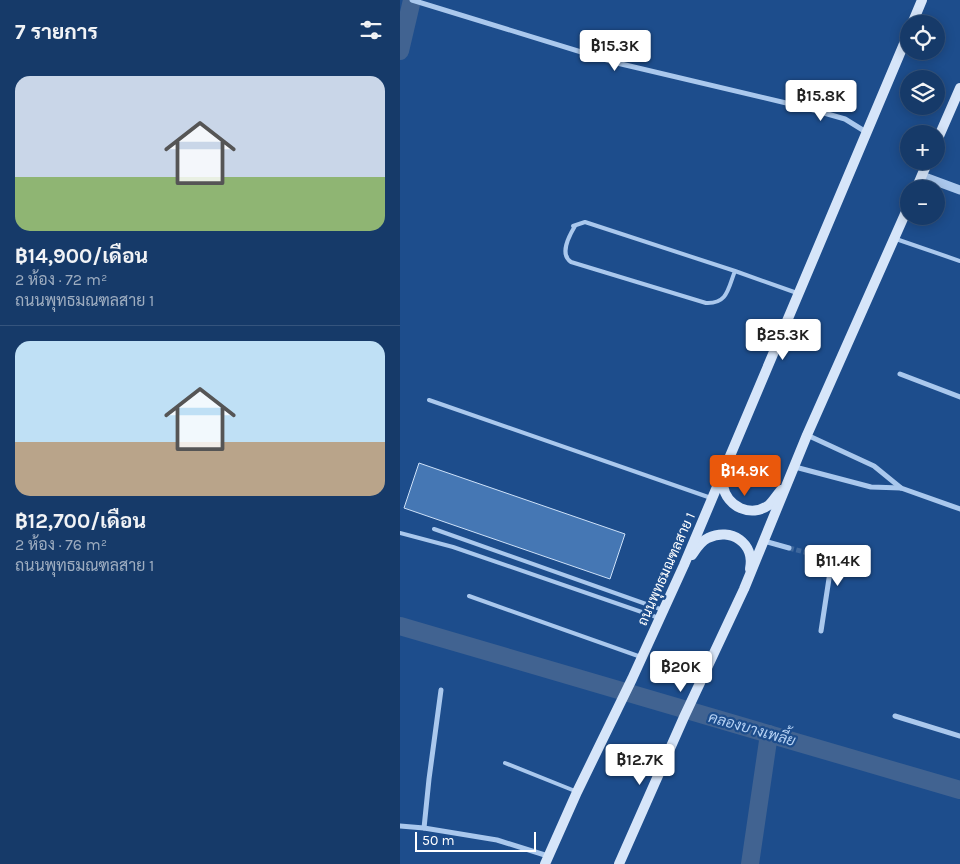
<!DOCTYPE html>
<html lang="th">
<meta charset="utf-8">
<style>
body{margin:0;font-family:Karla,Sarabun,sans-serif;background:#1f416f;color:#f1f3f6;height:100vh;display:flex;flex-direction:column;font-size:19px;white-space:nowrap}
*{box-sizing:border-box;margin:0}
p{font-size:16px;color:#9eadc0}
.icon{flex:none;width:28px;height:28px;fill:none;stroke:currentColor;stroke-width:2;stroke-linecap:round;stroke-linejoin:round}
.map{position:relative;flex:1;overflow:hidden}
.panel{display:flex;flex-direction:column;background:#163a69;width:400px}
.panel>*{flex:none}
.buttons{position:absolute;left:500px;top:15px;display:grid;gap:10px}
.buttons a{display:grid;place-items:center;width:45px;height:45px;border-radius:50%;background:#163a69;box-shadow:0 2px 12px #0003,0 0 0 1px #35547d;font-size:25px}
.scale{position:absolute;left:15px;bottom:12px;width:121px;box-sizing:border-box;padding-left:5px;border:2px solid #fff;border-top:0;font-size:14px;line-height:18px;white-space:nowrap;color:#fff;-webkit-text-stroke:4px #1d4d8c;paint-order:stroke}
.price{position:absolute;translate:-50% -42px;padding:0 11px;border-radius:5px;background:#fff;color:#222;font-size:16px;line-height:32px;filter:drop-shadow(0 1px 2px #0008)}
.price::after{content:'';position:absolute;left:50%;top:30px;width:15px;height:11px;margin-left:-8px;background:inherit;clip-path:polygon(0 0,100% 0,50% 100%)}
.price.selected{background:#ea580c;color:#fff}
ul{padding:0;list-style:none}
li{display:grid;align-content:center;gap:10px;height:265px;padding:0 15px}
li+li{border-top:1px solid #35547d}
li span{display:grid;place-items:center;height:155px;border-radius:15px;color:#555}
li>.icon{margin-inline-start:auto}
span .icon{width:90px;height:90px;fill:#fffc;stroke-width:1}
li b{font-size:21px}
h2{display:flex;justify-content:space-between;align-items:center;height:60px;padding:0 15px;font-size:21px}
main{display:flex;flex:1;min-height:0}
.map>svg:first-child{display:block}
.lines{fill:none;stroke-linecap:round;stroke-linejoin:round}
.canal{stroke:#416391;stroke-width:18}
.building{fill:#4577b4;stroke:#cfe2f9}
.minor-tunnel{stroke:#3f689d;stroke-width:5;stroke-dasharray:5 2.5;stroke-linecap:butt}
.service{stroke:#aac8ed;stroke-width:4}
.minor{stroke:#aac8ed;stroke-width:5}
.tertiary{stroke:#aac8ed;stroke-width:9}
.secondary{stroke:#d6e5f9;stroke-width:10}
.labels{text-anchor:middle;stroke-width:4.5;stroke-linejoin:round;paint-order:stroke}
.street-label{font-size:14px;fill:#fff;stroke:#1d4d8c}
.water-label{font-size:15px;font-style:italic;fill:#b6d2f4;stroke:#1d4d8c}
</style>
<main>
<section class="panel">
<h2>7 รายการ<svg class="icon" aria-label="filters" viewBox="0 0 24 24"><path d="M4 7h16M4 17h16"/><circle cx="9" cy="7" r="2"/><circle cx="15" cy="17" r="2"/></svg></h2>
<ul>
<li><span style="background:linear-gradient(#c9d6e8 65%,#8fb573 0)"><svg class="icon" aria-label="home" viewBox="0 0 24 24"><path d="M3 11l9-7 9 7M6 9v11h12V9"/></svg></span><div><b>฿14,900/เดือน</b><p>2 ห้อง · 72 m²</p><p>ถนนพุทธมณฑลสาย 1</p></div></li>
<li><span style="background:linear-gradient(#bfe0f5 65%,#b9a48a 0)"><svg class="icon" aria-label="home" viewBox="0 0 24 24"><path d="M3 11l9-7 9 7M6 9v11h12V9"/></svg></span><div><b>฿12,700/เดือน</b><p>2 ห้อง · 76 m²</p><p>ถนนพุทธมณฑลสาย 1</p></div></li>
</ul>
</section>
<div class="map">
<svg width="560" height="864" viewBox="0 0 560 864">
<rect width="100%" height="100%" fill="#1d4d8c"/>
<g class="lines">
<g class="canal">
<path d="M0,51L12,0"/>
<path d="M0,626L560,790"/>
<path d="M350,864L369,734"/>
</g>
</g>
<path class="building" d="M19,463L225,534L210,579L4,508Z"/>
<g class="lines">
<path class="minor-tunnel" d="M389,548L420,556"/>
<g class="service">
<path d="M496,239L560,261"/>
<path d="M335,271C328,288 328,304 306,303L171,262C159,254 169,236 175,226H173L185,222L335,271L397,293"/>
<path d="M29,400L311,498"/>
<path d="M34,529L263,610"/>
<path d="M0,533L53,547L259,618"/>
<path d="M69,596L241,657"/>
<path d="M105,763L175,791"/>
</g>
<g class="minor">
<path d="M12,0L217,63L403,107L445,119L466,132"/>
<path d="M500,374L560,397"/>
<path d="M407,435L474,466L501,488"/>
<path d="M395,467L471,487L501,488L560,509"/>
<path d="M364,541L389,548"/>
<path d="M420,556C428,561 429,564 430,572L421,631"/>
<path d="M495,716L560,736"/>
<path d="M0,826L24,828L97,840L148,856"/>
<path d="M24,828L29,779L41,690"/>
</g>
<path class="tertiary" d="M522,176L560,190"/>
<g class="secondary">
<path d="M512,24L522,0"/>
<path d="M536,143L560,88"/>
<path d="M516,189L528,161"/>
<path d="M324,475C324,478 323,483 323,486C327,507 351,518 369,505C373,501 377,495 381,490"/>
<path d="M292,555C296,549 301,541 308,538C331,527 355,543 350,569"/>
<path d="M145,864L177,792L232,679L284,565L509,32"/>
<path d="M219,864L284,717L344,589L407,435L509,205"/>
</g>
</g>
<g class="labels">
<g class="street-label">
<text transform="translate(266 569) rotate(-66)" y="5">ถนนพุทธมณฑลสาย 1</text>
</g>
<g class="water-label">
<text transform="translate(352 729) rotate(16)" y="5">คลองบางเพลี้ย</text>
</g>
</g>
</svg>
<div class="buttons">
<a><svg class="icon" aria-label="locate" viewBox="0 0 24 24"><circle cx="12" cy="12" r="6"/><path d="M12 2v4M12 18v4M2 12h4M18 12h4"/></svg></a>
<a><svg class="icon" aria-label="layers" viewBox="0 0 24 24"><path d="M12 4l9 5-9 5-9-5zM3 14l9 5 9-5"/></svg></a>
<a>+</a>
<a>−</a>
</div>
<div class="scale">50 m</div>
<b class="price" style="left:215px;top:72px">฿15.3K</b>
<b class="price" style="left:421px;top:122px">฿15.8K</b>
<b class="price" style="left:383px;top:361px">฿25.3K</b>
<b class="price selected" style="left:345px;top:497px">฿14.9K</b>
<b class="price" style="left:438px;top:587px">฿11.4K</b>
<b class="price" style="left:281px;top:693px">฿20K</b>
<b class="price" style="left:240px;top:786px">฿12.7K</b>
</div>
</main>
